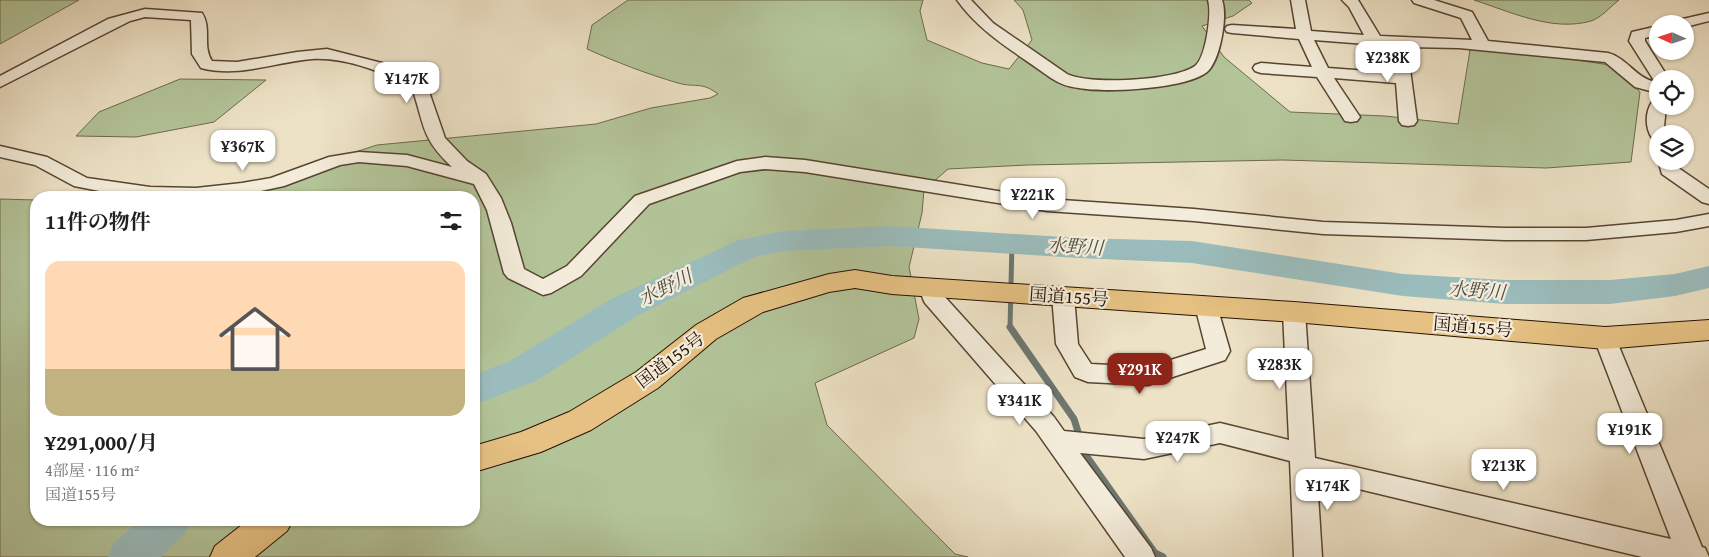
<!DOCTYPE html>
<html lang="ja">
<meta charset="utf-8">
<style>
body{margin:0;font-family:"Gentium Book Plus","Noto Serif JP",serif;background:#f6f6f6;color:#202124;height:100vh;display:flex;flex-direction:column;font-size:19px;white-space:nowrap}
*{box-sizing:border-box;margin:0}
p{font-size:16px;color:#757577}
.icon{flex:none;width:28px;height:28px;fill:none;stroke:currentColor;stroke-width:2;stroke-linecap:round;stroke-linejoin:round}
.map{position:relative;flex:1;overflow:hidden}
.sheet{position:absolute;left:30px;top:191px;width:450px;height:335px;display:flex;flex-direction:column;background:#fff;border-radius:20px;box-shadow:0 1px 4px #0004}
.sheet>*{flex:none}
.needle{width:32px;rotate:273deg}
.tools{position:absolute;left:1649px;top:15px;display:grid;gap:10px}
.tools a{display:grid;place-items:center;width:45px;height:45px;border-radius:50%;background:#fff;box-shadow:0 1px 4px #0004;font-size:25px}
.price{position:absolute;translate:-50% -42px;padding:0 11px;border-radius:10px;background:#fff;color:#222;font-size:16px;line-height:32px;filter:drop-shadow(0 1px 2px #0008)}
.price::after{content:'';position:absolute;left:50%;top:30px;width:15px;height:11px;margin-left:-8px;background:inherit;clip-path:polygon(0 0,100% 0,50% 100%)}
.price.current{background:#8f2418;color:#fff}
ul{padding:0;list-style:none}
li{display:grid;align-content:center;gap:10px;height:265px;padding:0 15px}
li+li{border-top:1px solid #e0e0e0}
li span{display:grid;place-items:center;height:155px;border-radius:15px;color:#555}
li>.icon{margin-inline-start:auto}
span .icon{width:90px;height:90px;fill:#fffc;stroke-width:1}
li b{font-size:21px}
h2{display:flex;justify-content:space-between;align-items:center;height:60px;padding:0 15px;font-size:21px}
.map>svg:first-child{display:block}
.green{fill:#b3c499;stroke:#6d6a4c}
.lines{fill:none;stroke-linecap:round;stroke-linejoin:round}
.stream-far1{stroke:#6d7771;stroke-width:5}
.stream{stroke:#6d7771;stroke-width:7}
.river{fill:#9bbcbc;fill-rule:evenodd}
.minor-casing{stroke:#584432;stroke-width:3}
.trunk-casing{stroke:#271000;stroke-width:2}
.minor{fill:#f3ecda;fill-rule:evenodd}
.trunk{fill:#e6c183;fill-rule:evenodd}
.labels{text-anchor:middle;stroke-width:4.5;stroke-linejoin:round;paint-order:stroke}
.street-label{font-size:18px;fill:#271000;stroke:#f3ecda}
.water-label{font-size:19px;font-style:italic;fill:#504c42;stroke:#f3ecda}
</style>
<div class="map">
<svg width="1709" height="557" viewBox="0 0 1709 557">
<rect width="100%" height="100%" fill="#ede2c6"/>
<filter id="stains"><feTurbulence type="fractalNoise" baseFrequency=".004" numOctaves="4"/><feColorMatrix values="0 0 0 0 .2 0 0 0 0 .09 0 0 0 0 .02 0 0 0 .5 -.17"/></filter>
<radialGradient id="worn" r=".72"><stop offset=".6" stop-color="#630" stop-opacity="0"/><stop offset="1" stop-color="#630" stop-opacity=".3"/></radialGradient>
<g class="green">
<path d="M0,0H79L0,44Z"/>
<path d="M628,0H923L920,11L927,40L982,63L1009,69L1032,40L1023,10L1014,0H1249L1252,3L1233,16L1202,26L1224,57L1290,112L1385,116L1458,124L1470,50L1516,51L1610,65L1640,92L1631,162L1546,168L1283,160L1027,165L948,169L924,190L922,213L909,267L919,319L914,338L815,383L827,425L955,554L968,557H0V199L36,200V520H474V198L173,197L275,178L377,145L596,124L651,108L710,98L718,94C701,81 695,88 678,83C647,74 616,62 587,49L592,25Z"/>
<path d="M1474,0H1619C1611,6 1601,18 1591,21C1552,32 1511,12 1474,0Z"/>
<path d="M180,79L266,80L214,122L136,137L76,136L99,112Z"/>
</g>
<g class="lines">
<path class="stream-far1" d="M1010,328L1012,242"/>
<g class="stream">
<path d="M1010,327L1074,419L1080,438"/>
<path d="M1083,447L1085,454L1155,553L1163,557"/>
</g>
<g class="river">
<path d="M890,226L1079,238L1192,241L1403,274L1505,280H1610L1675,274L1709,266V288L1675,296L1610,304H1505L1403,296L1192,263L1079,258L890,246L784,251L758,256L734,267L637,316L536,381L474,405V375L510,361L613,298L739,240L784,231Z"/>
<path d="M140,520H192L185,533L161,557H108L114,543Z"/>
</g>
<defs>
<g id="minor">
<path d="M957,0H971L993,23L1067,74C1089,85 1174,81 1195,66C1206,58 1212,13 1208,0H1222C1228,16 1220,61 1207,72C1186,89 1106,93 1079,88C1069,87 1060,84 1051,78C1018,54 980,33 957,0Z"/>
<path d="M1291,0H1305L1311,31L1364,35L1349,7L1342,0H1358L1380,36L1472,40L1461,18L1414,3L1412,0H1434L1472,12L1488,41L1608,53C1627,58 1636,78 1655,82L1629,41L1632,32L1658,26V35L1645,38V41L1669,79H1658V93L1635,87L1605,62L1459,48L1407,47L1417,121L1414,125L1408,126L1402,125L1399,121L1396,83L1334,78L1360,117L1357,121L1351,122L1345,121L1317,77L1261,73L1255,71L1253,68L1255,65L1261,63L1312,67L1299,39L1232,33L1227,32L1225,29L1227,26L1232,25L1296,29ZM1314,40L1392,46L1395,73L1328,68Z"/>
<path d="M145,9L202,13C212,28 202,46 212,61L237,62L297,52L327,49L382,63L420,78L427,86L445,138L467,161L486,174L501,198L511,223L524,269L543,279L567,266L635,196L737,161L765,157L805,160L1047,199L1194,209L1323,222L1505,228H1586L1676,220L1709,214V226L1676,232L1586,240H1505L1323,234L1194,221L1047,211L805,172L765,169L740,172L649,204L581,276L551,293L543,295L508,278L504,273L487,210L474,184L407,166L359,162L340,165L284,186L242,195L220,198H135L74,186L35,165L0,157V146L47,157L87,178L150,187L196,188L242,183L271,178L329,157L359,152L407,155L452,167C420,137 425,125 412,88L408,85C380,71 344,57 312,59C275,62 239,78 201,68L192,54L191,20L145,17L130,21L0,87V76L108,19Z"/>
<path d="M1709,13V21L1685,27V24H1672L1674,21Z"/>
<path d="M1658,101V106H1666L1664,127L1667,134H1658V139L1652,138C1645,128 1645,112 1652,102Z"/>
<path d="M1658,160L1675,161L1677,167L1709,189V204L1702,202L1662,174Z"/>
<path d="M932,280L940,282L943,287L944,296L1054,417L1064,431L1144,439L1220,423L1289,440L1283,312L1286,307L1294,304L1302,307L1305,312L1315,458L1671,539L1594,338L1597,332L1605,330L1613,332L1702,547L1705,548L1709,557H1642L1317,479L1322,557H1294L1290,461L1220,443L1144,459L1080,453L1151,548L1155,557H1125L1036,431L925,303C921,296 920,289 924,282Z"/>
<path d="M1063,289L1071,291L1074,296L1078,344L1091,364L1148,367L1206,349L1195,306L1198,301L1206,298L1214,301L1217,306L1230,351L1225,360L1148,385L1088,382L1075,377L1056,344L1052,296L1055,291Z"/>
</g>
<g id="trunk">
<path d="M855,270L892,276L1294,302L1605,327L1709,320V340L1605,349L1294,322L892,294L855,288L829,292L763,312L716,339L658,388L591,430L541,452L474,472V446L521,432L569,412L636,372L696,325L743,298L829,274Z"/>
<path d="M248,520H293L287,531L255,557H210L215,546Z"/>
</g>
</defs>
<use href="#minor" class="minor-casing"/>
<use href="#trunk" class="trunk-casing"/>
<use href="#minor" class="minor"/>
<use href="#trunk" class="trunk"/>
</g>
<g class="labels">
<g class="street-label">
<text transform="translate(1069 297) rotate(4)" y="6">国道155号</text>
<text transform="translate(1473 327) rotate(5)" y="6">国道155号</text>
<text transform="translate(670 360) rotate(-37)" y="6">国道155号</text>
</g>
<g class="water-label">
<text transform="translate(1075 246) rotate(3)" y="7">水野川</text>
<text transform="translate(665 287) rotate(-27)" y="7">水野川</text>
<text transform="translate(1477 290) rotate(4)" y="7">水野川</text>
</g>
</g>
<rect width="100%" height="100%" filter="url(#stains)"/>
<rect width="100%" height="100%" fill="url(#worn)"/>
</svg>
<div class="tools">
<a><svg class="needle" viewBox="-14 -14 28 28"><path d="M0-13l5 13h-10z" fill="#e53935"/><path d="M0 13l5-13h-10z" fill="#757577"/></svg></a>
<a><svg class="icon" aria-label="locate" viewBox="0 0 24 24"><circle cx="12" cy="12" r="6"/><path d="M12 2v4M12 18v4M2 12h4M18 12h4"/></svg></a>
<a><svg class="icon" aria-label="layers" viewBox="0 0 24 24"><path d="M12 4l9 5-9 5-9-5zM3 14l9 5 9-5"/></svg></a>
</div>
<b class="price" style="left:1388px;top:83px">¥238K</b>
<b class="price" style="left:407px;top:104px">¥147K</b>
<b class="price" style="left:243px;top:172px">¥367K</b>
<b class="price" style="left:1033px;top:220px">¥221K</b>
<b class="price" style="left:1280px;top:390px">¥283K</b>
<b class="price current" style="left:1140px;top:395px">¥291K</b>
<b class="price" style="left:1020px;top:426px">¥341K</b>
<b class="price" style="left:1630px;top:455px">¥191K</b>
<b class="price" style="left:1178px;top:463px">¥247K</b>
<b class="price" style="left:1504px;top:491px">¥213K</b>
<b class="price" style="left:1328px;top:511px">¥174K</b>
<section class="sheet">
<h2>11件の物件<svg class="icon" aria-label="filters" viewBox="0 0 24 24"><path d="M4 7h16M4 17h16"/><circle cx="9" cy="7" r="2"/><circle cx="15" cy="17" r="2"/></svg></h2>
<ul>
<li><span style="background:linear-gradient(#ffd9b3 70%,#c2b280 0)"><svg class="icon" aria-label="home" viewBox="0 0 24 24"><path d="M3 11l9-7 9 7M6 9v11h12V9"/></svg></span><div><b>¥291,000/月</b><p>4部屋 · 116 m²</p><p>国道155号</p></div></li>
</ul>
</section>
</div>
